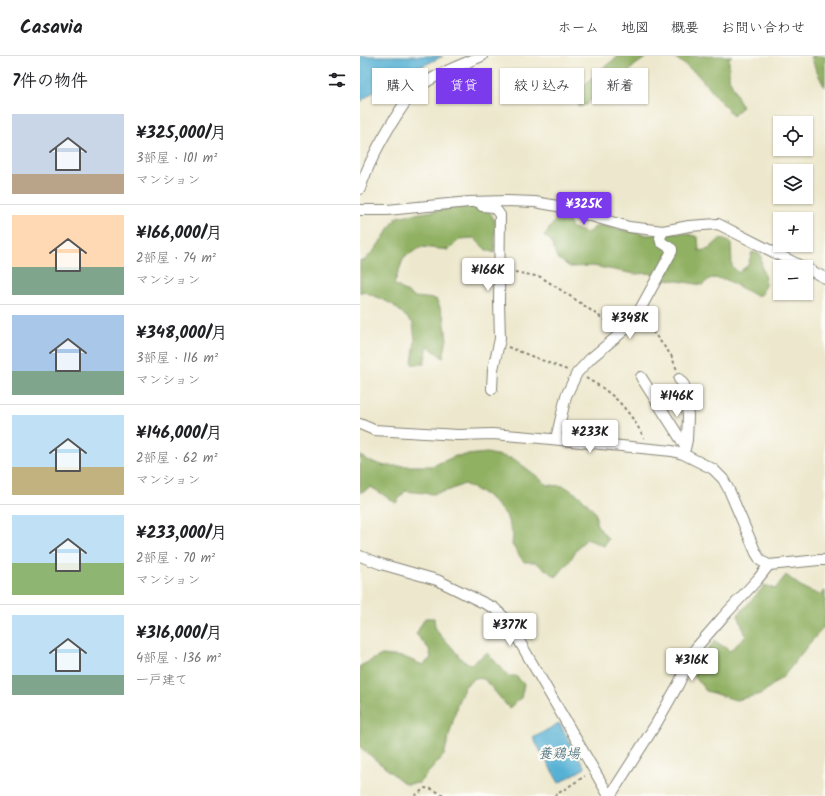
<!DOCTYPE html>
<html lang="ja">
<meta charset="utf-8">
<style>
body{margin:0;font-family:Kalam,"Klee One",sans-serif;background:#f2f2f2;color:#202124;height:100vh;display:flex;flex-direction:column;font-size:15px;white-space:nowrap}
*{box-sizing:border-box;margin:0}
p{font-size:13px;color:#757577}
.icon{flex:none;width:22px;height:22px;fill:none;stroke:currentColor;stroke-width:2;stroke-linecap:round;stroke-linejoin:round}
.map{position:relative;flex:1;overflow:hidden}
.details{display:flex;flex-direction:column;background:#fff;width:360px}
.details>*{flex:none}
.guide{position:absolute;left:12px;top:12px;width:380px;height:36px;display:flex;gap:8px}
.tools{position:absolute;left:413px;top:60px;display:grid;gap:8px}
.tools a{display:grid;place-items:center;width:40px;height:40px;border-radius:0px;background:#fff;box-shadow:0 1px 3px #0004;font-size:20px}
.price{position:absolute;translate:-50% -34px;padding:0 9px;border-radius:4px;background:#fff;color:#222;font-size:13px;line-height:26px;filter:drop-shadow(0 1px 2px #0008)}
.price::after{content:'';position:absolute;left:50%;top:24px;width:12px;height:9px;margin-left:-6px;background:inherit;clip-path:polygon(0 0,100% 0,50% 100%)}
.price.on{background:#7c3aed;color:#fff}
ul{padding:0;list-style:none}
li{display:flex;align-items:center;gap:12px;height:100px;padding:0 12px}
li+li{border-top:1px solid #e0e0e0}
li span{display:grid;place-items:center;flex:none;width:112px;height:80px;border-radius:0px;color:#555}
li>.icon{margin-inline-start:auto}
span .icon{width:48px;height:48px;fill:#fffc;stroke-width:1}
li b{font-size:17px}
h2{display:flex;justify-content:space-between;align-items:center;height:48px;padding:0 12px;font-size:17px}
.tag{padding:0 14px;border-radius:0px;background:#fff;box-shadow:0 1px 3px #0004;font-size:14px;line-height:36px}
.tag.on{background:#7c3aed;color:#fff}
header{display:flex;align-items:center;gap:24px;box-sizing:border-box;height:56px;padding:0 20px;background:#fff;border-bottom:1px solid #e0e0e0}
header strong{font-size:19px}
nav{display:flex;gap:22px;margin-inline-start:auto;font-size:14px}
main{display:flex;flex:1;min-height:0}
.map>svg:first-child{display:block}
.forest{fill:#90b062;stroke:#56663f}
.water{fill:#57b1d4;stroke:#3a6678}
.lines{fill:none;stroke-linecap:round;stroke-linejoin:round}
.minor-casing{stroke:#848274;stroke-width:12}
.path{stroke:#848274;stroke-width:2;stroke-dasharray:3 3;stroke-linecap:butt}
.minor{stroke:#fff;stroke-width:10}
.labels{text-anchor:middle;stroke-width:4;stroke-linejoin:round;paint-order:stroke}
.water-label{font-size:14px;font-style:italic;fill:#375f6f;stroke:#fdfcf7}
</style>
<header>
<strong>Casavia</strong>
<nav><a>ホーム</a><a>地図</a><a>概要</a><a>お問い合わせ</a></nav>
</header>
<main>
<section class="details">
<h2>7件の物件<svg class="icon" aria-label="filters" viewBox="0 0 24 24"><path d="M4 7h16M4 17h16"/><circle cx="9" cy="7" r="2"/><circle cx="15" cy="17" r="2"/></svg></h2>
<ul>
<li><span style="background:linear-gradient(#c9d6e8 75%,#b9a48a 0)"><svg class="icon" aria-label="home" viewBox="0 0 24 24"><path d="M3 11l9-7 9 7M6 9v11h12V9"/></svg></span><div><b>¥325,000/月</b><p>3部屋 · 101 m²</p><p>マンション</p></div></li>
<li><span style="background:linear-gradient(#ffd9b3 65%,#7fa58c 0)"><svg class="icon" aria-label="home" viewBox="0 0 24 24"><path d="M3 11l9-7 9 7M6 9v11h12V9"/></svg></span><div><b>¥166,000/月</b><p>2部屋 · 74 m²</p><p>マンション</p></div></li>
<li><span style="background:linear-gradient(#a9c7e8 70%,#7fa58c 0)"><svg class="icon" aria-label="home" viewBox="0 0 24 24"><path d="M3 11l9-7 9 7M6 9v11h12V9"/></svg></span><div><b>¥348,000/月</b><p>3部屋 · 116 m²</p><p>マンション</p></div></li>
<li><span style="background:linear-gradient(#bfe0f5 65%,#c2b280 0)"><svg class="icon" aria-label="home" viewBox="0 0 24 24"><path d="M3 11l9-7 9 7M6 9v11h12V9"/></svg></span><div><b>¥146,000/月</b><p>2部屋 · 62 m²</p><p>マンション</p></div></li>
<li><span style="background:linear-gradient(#bfe0f5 60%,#8fb573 0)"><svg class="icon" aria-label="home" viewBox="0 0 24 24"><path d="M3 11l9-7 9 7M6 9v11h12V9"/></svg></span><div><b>¥233,000/月</b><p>2部屋 · 70 m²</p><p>マンション</p></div></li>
<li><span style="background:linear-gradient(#bfe0f5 75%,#7fa58c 0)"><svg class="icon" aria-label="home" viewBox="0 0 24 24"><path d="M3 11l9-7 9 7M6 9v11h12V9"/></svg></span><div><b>¥316,000/月</b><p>4部屋 · 136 m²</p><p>一戸建て</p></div></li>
</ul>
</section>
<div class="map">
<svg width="465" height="740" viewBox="0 0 465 740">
<rect width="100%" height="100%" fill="#fdfcf7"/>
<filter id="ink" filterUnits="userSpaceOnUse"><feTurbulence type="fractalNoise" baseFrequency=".025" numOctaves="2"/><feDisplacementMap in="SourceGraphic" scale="8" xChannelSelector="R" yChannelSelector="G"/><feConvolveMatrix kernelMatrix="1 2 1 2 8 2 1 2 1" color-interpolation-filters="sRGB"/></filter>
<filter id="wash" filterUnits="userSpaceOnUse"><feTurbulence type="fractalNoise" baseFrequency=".012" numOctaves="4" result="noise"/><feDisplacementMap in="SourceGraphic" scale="16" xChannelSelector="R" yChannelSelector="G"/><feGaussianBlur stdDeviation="0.9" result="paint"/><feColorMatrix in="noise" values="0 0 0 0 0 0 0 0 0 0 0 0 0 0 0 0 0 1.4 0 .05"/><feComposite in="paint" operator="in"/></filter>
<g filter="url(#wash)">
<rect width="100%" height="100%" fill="#ede8cd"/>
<g class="forest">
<path d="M257,0H288L274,10L258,28H246L226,49L218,51L222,32L235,18L256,2Z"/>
<path d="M313,0H372L369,2V22L382,51L373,60L337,18Z"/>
<path d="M451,0H465V32L455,12Z"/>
<path d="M109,150L116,153L129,155L135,165V197L126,194L114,182L100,183L89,194L62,191L44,201L34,228L54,241L76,243L84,261L87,283L83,302L68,290L64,308H52L55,284L53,267L32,248L3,235L0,237V204L4,205L16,192L37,161L47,159Z"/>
<path d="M197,162L208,163L212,172L227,177L238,169L288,179L324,177L338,181L339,195L349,193L361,182L371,187L372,210L378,217L388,209L392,196L401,199L402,212L406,226L402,238L396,240L365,223L351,222L342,229L306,223L289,217L275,218L233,210L210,211L197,202L191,185L184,180Z"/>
<path d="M127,397L154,403L178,421L187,429L204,430L221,441L235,456L237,469L248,483L244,490L227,483L219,490L209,506L196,521L175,506H164L152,489L153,479L146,459L128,440L104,428L90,434L73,438L45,435L36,447L11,431L0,437V399L7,404L25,410H72L96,400Z"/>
<path d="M426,519L443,532L460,539L465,534V570L448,589L424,620L401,638L376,644L346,635L334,620L337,604L355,585L370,595L386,580L378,559L405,529L415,533Z"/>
<path d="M65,562H74L75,571L80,579L90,589L103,605L111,608L127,597L149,620H156L164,628L161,642L149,652L124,623L115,622L105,630L98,646L84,699L59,727L45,728L0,691V610L22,599L44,601L63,609L71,602L69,593L56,578Z"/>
</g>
<g class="water">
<path d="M0,0H83L20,31L0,46Z"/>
<path d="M199,667L225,712L199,727L173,682Z"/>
</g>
</g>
<g filter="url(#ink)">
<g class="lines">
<defs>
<g id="minor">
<path d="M0,133C8,108 21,84 35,62C42,51 49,39 59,31C78,17 101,9 122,0"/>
<path d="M122,150L134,151L140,159L139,246L140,283L133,313L132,333"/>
<path d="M0,154H27L109,146L147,145L175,146L203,151L224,158L269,171L303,175L329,170L358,168L443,211"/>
<path d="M446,212L465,222"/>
<path d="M281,321L325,390"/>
<path d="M319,323L324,329L328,360L327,384L325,393"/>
<path d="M0,368L14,374L98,379L132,378L170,381L312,395L323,398L353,413L363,423L369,434L396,497L401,505L409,509L459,504H465"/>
<path d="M196,383L206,340L217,317L231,302L272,268L312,195V193L301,186L300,182L303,175"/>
<path d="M0,500L21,508L77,524L134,552L147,564L249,740"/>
<path d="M250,740L296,668L318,629L335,593L362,562L397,524L409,509"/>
</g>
</defs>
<use href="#minor" class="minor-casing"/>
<g class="path">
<path d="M149,215L181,221L219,246L253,270"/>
<path d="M285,266L311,299L317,314"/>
<path d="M148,291L207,314"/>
<path d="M226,322C232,326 239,329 245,334C262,346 275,364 284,382"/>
<path d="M55,740L65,732L72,733L85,740"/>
<path d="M194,740L225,720"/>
</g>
<use href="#minor" class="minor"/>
</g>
</g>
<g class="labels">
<g class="water-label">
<text x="199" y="702">養鶏場</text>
</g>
</g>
</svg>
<div class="tools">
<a><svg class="icon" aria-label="locate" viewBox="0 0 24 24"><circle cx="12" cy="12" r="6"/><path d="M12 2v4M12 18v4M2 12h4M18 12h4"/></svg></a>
<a><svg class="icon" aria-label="layers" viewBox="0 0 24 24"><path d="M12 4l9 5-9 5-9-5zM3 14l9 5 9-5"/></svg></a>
<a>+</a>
<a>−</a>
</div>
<b class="price on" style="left:224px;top:170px">¥325K</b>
<b class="price" style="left:128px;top:236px">¥166K</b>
<b class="price" style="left:270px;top:284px">¥348K</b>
<b class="price" style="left:317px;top:362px">¥146K</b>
<b class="price" style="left:230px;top:398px">¥233K</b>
<b class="price" style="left:150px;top:591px">¥377K</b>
<b class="price" style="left:332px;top:626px">¥316K</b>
<div class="guide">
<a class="tag">購入</a>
<a class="tag on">賃貸</a>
<a class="tag">絞り込み</a>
<a class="tag">新着</a>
</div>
</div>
</main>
